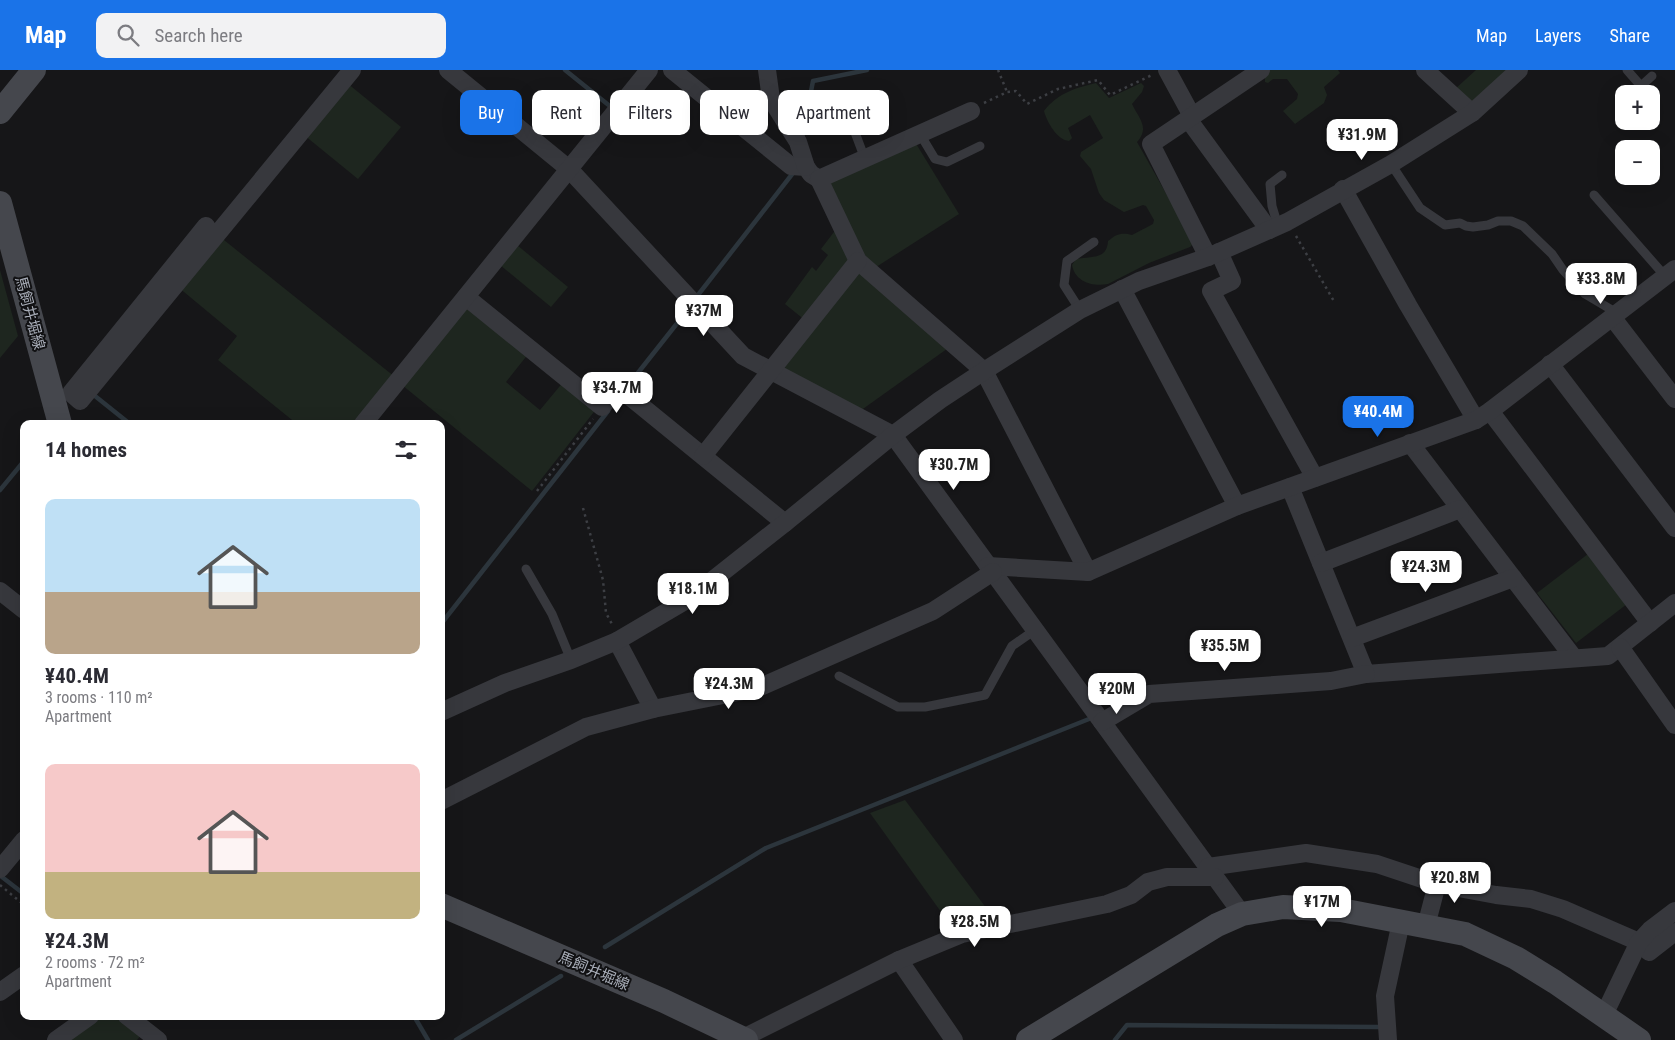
<!DOCTYPE html>
<meta charset="utf-8">
<style>
body{margin:0;font-family:"Roboto Condensed","Noto Sans JP",sans-serif;background:#f2f2f3;color:#2b2b33;height:100vh;display:flex;flex-direction:column;font-size:19px;white-space:nowrap}
*{box-sizing:border-box;margin:0}
p{font-size:16px;color:#7c7c81}
.icon{flex:none;width:28px;height:28px;fill:none;stroke:currentColor;stroke-width:2;stroke-linecap:round;stroke-linejoin:round}
.map{position:relative;flex:1;overflow:hidden}
.panel{position:absolute;left:20px;top:350px;width:425px;height:600px;display:flex;flex-direction:column;background:#fff;border-radius:10px;box-shadow:0 5px 20px #0002}
.panel>*{flex:none}
.banner{position:absolute;left:460px;top:20px;width:475px;height:45px;display:flex;gap:10px}
.controls{position:absolute;left:1615px;top:15px;display:grid;gap:10px}
.controls a{display:grid;place-items:center;width:45px;height:45px;border-radius:10px;background:#fff;box-shadow:0 5px 20px #0002;font-size:25px}
.price{position:absolute;translate:-50% -42px;padding:0 11px;border-radius:10px;background:#fff;color:#222;font-size:16px;line-height:32px;filter:drop-shadow(0 1px 2px #0008)}
.price::after{content:'';position:absolute;left:50%;top:30px;width:15px;height:11px;margin-left:-8px;background:inherit;clip-path:polygon(0 0,100% 0,50% 100%)}
.price.on{background:#1a73e8;color:#fff}
ul{padding:0;list-style:none}
li{display:grid;align-content:center;gap:10px;height:265px;padding:0 25px}
li span{display:grid;place-items:center;height:155px;border-radius:10px;color:#555}
li>.icon{margin-inline-start:auto}
span .icon{width:90px;height:90px;fill:#fffc;stroke-width:1}
li b{font-size:21px}
h2{display:flex;justify-content:space-between;align-items:center;height:60px;padding:0 25px;font-size:21px}
.chip{padding:0 18px;border-radius:10px;background:#fff;box-shadow:0 5px 20px #0002;font-size:18px;line-height:45px}
.chip.on{background:#1a73e8;color:#fff}
header{display:flex;align-items:center;gap:30px;box-sizing:border-box;height:70px;padding:0 25px;background:#1a73e8;color:#fff}
header strong{font-size:24px}
nav{display:flex;gap:28px;margin-inline-start:auto;font-size:18px}
.search{width:350px;height:45px;background:#f2f2f3;display:flex;align-items:center;gap:12px;box-sizing:border-box;padding:0 18px;border-radius:10px;color:#7c7c81;font-size:19px}
.map>svg:first-child{display:block}
.green{fill:#1e261f}
.lines{fill:none;stroke-linecap:round;stroke-linejoin:round}
.stream{stroke:#2c353c;stroke-width:4.5}
.path{stroke:#3d3f44;stroke-width:2.5;stroke-dasharray:2.5 4;stroke-linecap:butt}
.lane{stroke:#37383d;stroke-width:9}
.street{stroke:#37383d;stroke-width:18}
.secondary{stroke:#45474d;stroke-width:24}
.labels{text-anchor:middle;stroke-width:4;stroke-linejoin:round;paint-order:stroke}
.street-label{font-size:15px;fill:#a8adb8;stroke:#111113}
</style>
<header>
<strong>Map</strong>
<div class="search"><svg class="icon" aria-label="search" viewBox="0 0 24 24"><circle cx="10" cy="10" r="6"/><path d="M15 15l6 6"/></svg>Search here</div>
<nav><a>Map</a><a>Layers</a><a>Share</a></nav>
</header>
<div class="map">
<svg width="1675" height="970" viewBox="0 0 1675 970">
<rect width="100%" height="100%" fill="#161618"/>
<g class="green">
<path d="M1270,0H1338L1340,3L1324,17L1327,25L1324,33L1295,54L1283,41L1297,29L1298,24L1287,9H1273L1268,13L1265,12V6Z"/>
<path d="M1476,0H1508L1469,34L1454,20Z"/>
<path d="M347,13L401,57L358,109L304,65Z"/>
<path d="M1096,13L1109,28L1141,13L1144,16L1142,22L1132,34C1139,49 1150,57 1137,72L1194,173L1190,177L1149,193L1108,214C1093,217 1075,212 1072,195L1076,189C1091,186 1107,190 1108,171C1116,164 1122,162 1132,165L1153,154L1154,150L1146,136L1143,135L1124,142L1104,130L1099,123L1091,99L1080,86L1081,82L1103,68L1090,45L1068,58L1072,68L1069,71C1057,70 1047,52 1044,41C1058,23 1075,18 1096,13Z"/>
<path d="M915,72L959,144L873,199L857,183L827,115L830,109Z"/>
<path d="M837,158L854,191L806,251L785,234L812,197L816,201L828,185L821,179Z"/>
<path d="M219,166L395,307L357,354H297L218,290L237,266L178,217Z"/>
<path d="M517,175L568,217L551,237L500,195Z"/>
<path d="M856,197L951,276L860,341L777,298Z"/>
<path d="M0,200L18,266L0,288Z"/>
<path d="M468,233L529,283L506,312L540,340L564,311L597,338L532,421L402,315Z"/>
<path d="M1588,484L1627,534L1576,573L1537,523Z"/>
<path d="M905,730L996,851L954,860L870,743Z"/>
<path d="M101,946H117L141,965L137,970H66Z"/>
</g>
<g class="lines">
<g class="stream">
<path d="M565,0L611,37"/>
<path d="M802,68L813,11L867,0"/>
<path d="M698,225L793,103"/>
<path d="M626,318L686,242"/>
<path d="M95,326L130,354"/>
<path d="M0,420L24,391"/>
<path d="M441,554L608,341"/>
<path d="M2,807L24,824"/>
<path d="M605,877L766,778L1089,649"/>
<path d="M414,946L428,970"/>
<path d="M456,970L561,906"/>
<path d="M1115,970L1127,955L1379,957"/>
</g>
<g class="path">
<path d="M998,0L1007,22"/>
<path d="M984,33L1007,22L1016,21L1027,34L1058,19L1098,10L1110,25L1152,5"/>
<path d="M1296,166L1335,233"/>
<path d="M537,421L593,349"/>
<path d="M583,438L603,510L606,543L613,556"/>
<path d="M0,815L24,835"/>
</g>
<g class="lane">
<path d="M1627,0L1641,16L1652,6"/>
<path d="M845,36L865,89"/>
<path d="M920,64L935,89L947,92L980,76"/>
<path d="M1391,94L1420,138L1445,155L1460,153L1466,156L1473,157L1488,155L1498,151H1511L1523,156L1552,184L1563,200L1585,224L1617,243"/>
<path d="M1594,125L1665,206"/>
<path d="M1278,156L1272,136L1270,114L1282,105"/>
<path d="M1080,240L1064,215L1067,191L1094,172"/>
<path d="M526,499L552,544L571,590"/>
<path d="M839,606L898,637H925L985,625L1012,576L1035,560"/>
</g>
<g class="street">
<path d="M448,0L569,99L743,286L893,365L1242,844"/>
<path d="M672,0L791,96L806,97L811,104L819,109"/>
<path d="M767,0L771,29L798,72L806,97"/>
<path d="M1167,0L1192,46"/>
<path d="M1425,0L1472,43"/>
<path d="M971,41L819,109L858,191L984,301L1088,502"/>
<path d="M1188,49L1269,160"/>
<path d="M1343,119L1408,235L1476,350"/>
<path d="M206,156L71,323L80,331L352,0"/>
<path d="M1219,182L1232,211L1211,221L1315,408"/>
<path d="M1208,187L1151,74L1261,0"/>
<path d="M1122,219L1237,436"/>
<path d="M466,227L602,337L618,317L785,453"/>
<path d="M1612,247L1675,329"/>
<path d="M1550,294L1675,458"/>
<path d="M1490,341L1650,553"/>
<path d="M363,354L649,0"/>
<path d="M1410,373L1574,588"/>
<path d="M703,386L858,191"/>
<path d="M1290,417L1366,604L1608,586L1675,533"/>
<path d="M1321,493L1460,439"/>
<path d="M988,496L1088,502L1237,436L1476,350L1490,341L1675,199"/>
<path d="M0,521L24,540"/>
<path d="M1352,568L1513,508"/>
<path d="M617,571L653,639"/>
<path d="M1620,577L1675,655"/>
<path d="M441,642L505,613L571,590L617,571L690,528L785,453L893,365L940,330L984,301L1080,240L1139,211L1208,187L1287,152L1391,94L1472,43L1519,0"/>
<path d="M1102,652L1149,624L1331,611L1366,604"/>
<path d="M441,731L586,657L653,639L758,618L933,541L993,502"/>
<path d="M1208,797L1306,783L1377,794L1437,814L1496,825L1531,829L1563,839L1639,872L1649,882L1675,862"/>
<path d="M0,799L24,770"/>
<path d="M1426,856L1437,814"/>
<path d="M899,890L954,970"/>
<path d="M0,922L24,905"/>
<path d="M1604,945L1639,872L1650,860L1675,841"/>
<path d="M127,946L158,970"/>
<path d="M56,970L90,946"/>
<path d="M739,970L899,890L962,864L1107,834L1131,825L1148,812L1167,807H1215"/>
<path d="M1388,970L1385,926L1401,852"/>
</g>
<g class="secondary">
<path d="M0,42L34,0"/>
<path d="M0,133L60,354"/>
<path d="M441,835L664,931L746,970"/>
<path d="M1028,970L1217,855L1242,844L1283,837L1341,840L1465,864L1516,888L1555,912L1639,970"/>
</g>
</g>
<g class="labels">
<g class="street-label">
<text transform="translate(30 243) rotate(75)" y="5">馬飼井堀線</text>
<text transform="translate(594 901) rotate(23)" y="5">馬飼井堀線</text>
</g>
</g>
</svg>
<div class="controls">
<a>+</a>
<a>−</a>
</div>
<b class="price" style="left:1362px;top:91px">¥31.9M</b>
<b class="price" style="left:1601px;top:235px">¥33.8M</b>
<b class="price" style="left:704px;top:267px">¥37M</b>
<b class="price" style="left:617px;top:344px">¥34.7M</b>
<b class="price on" style="left:1378px;top:368px">¥40.4M</b>
<b class="price" style="left:954px;top:421px">¥30.7M</b>
<b class="price" style="left:1426px;top:523px">¥24.3M</b>
<b class="price" style="left:693px;top:545px">¥18.1M</b>
<b class="price" style="left:1225px;top:602px">¥35.5M</b>
<b class="price" style="left:729px;top:640px">¥24.3M</b>
<b class="price" style="left:1117px;top:645px">¥20M</b>
<b class="price" style="left:1455px;top:834px">¥20.8M</b>
<b class="price" style="left:1322px;top:858px">¥17M</b>
<b class="price" style="left:975px;top:878px">¥28.5M</b>
<div class="banner">
<a class="chip on">Buy</a>
<a class="chip">Rent</a>
<a class="chip">Filters</a>
<a class="chip">New</a>
<a class="chip">Apartment</a>
</div>
<section class="panel">
<h2>14 homes<svg class="icon" aria-label="filters" viewBox="0 0 24 24"><path d="M4 7h16M4 17h16"/><circle cx="9" cy="7" r="2"/><circle cx="15" cy="17" r="2"/></svg></h2>
<ul>
<li><span style="background:linear-gradient(#bfe0f5 60%,#b9a48a 0)"><svg class="icon" aria-label="home" viewBox="0 0 24 24"><path d="M3 11l9-7 9 7M6 9v11h12V9"/></svg></span><div><b>¥40.4M</b><p>3 rooms · 110 m²</p><p>Apartment</p></div></li>
<li><span style="background:linear-gradient(#f6c9c9 70%,#c2b280 0)"><svg class="icon" aria-label="home" viewBox="0 0 24 24"><path d="M3 11l9-7 9 7M6 9v11h12V9"/></svg></span><div><b>¥24.3M</b><p>2 rooms · 72 m²</p><p>Apartment</p></div></li>
</ul>
</section>
</div>
